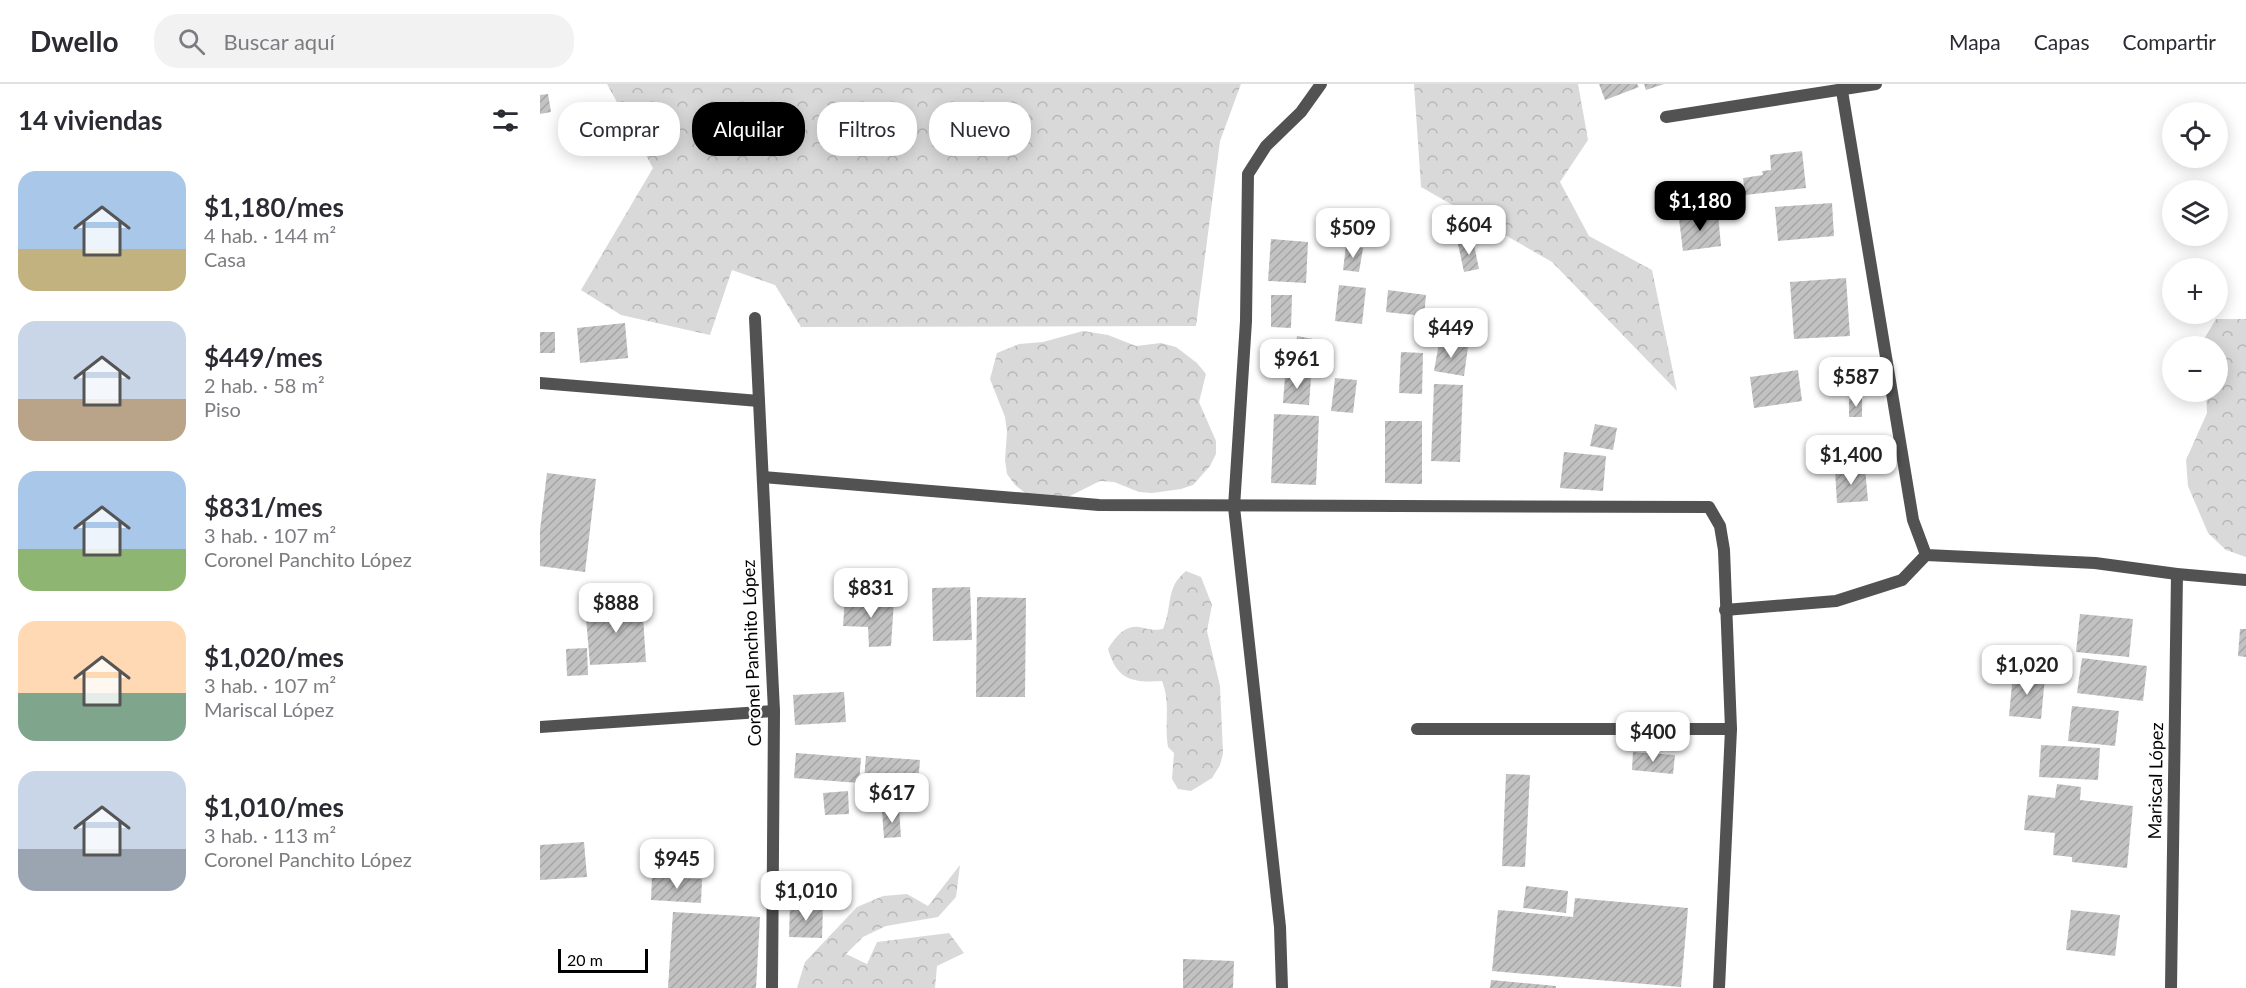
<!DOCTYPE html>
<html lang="es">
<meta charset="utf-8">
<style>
body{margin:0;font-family:Lato,sans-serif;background:#f2f2f3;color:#2b2b33;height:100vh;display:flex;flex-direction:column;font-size:22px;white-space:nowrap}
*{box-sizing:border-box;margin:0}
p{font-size:20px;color:#7c7c81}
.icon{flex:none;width:33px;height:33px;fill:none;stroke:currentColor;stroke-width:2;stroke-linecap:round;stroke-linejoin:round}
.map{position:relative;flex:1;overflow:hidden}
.side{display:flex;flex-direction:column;background:#fff;width:540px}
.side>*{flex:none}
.top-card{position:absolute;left:18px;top:18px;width:570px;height:54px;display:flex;gap:12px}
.controls{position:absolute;left:1622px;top:18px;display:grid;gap:12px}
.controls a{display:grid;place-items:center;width:66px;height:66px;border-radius:50%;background:#fff;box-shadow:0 3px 15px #0003;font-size:30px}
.scale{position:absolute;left:18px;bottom:15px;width:90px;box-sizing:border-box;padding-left:6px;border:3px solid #000;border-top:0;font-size:16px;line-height:21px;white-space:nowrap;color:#000;-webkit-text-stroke:4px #fff;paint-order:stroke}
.price{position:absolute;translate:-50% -51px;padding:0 14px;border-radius:12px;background:#fff;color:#222;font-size:20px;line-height:39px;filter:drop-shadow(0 2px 3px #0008)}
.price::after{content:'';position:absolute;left:50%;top:36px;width:18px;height:14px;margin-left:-9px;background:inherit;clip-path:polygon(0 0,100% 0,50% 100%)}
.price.current{background:#000;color:#fff}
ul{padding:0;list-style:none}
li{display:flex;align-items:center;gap:18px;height:150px;padding:0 18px}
li span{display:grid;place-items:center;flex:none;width:168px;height:120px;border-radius:18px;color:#555}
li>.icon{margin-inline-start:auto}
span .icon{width:72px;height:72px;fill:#fffc;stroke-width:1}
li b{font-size:26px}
h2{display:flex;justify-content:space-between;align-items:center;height:72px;padding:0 18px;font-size:26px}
.chip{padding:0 21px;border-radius:24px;background:#fff;box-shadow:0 3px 15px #0003;font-size:21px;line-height:54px}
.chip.current{background:#000;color:#fff}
header{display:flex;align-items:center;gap:36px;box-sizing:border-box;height:84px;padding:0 30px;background:#fff;border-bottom:2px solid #e1e1e2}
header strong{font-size:28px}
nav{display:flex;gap:33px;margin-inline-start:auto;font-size:21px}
.search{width:420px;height:54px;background:#f2f2f3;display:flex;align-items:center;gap:15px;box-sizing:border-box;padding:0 21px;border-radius:24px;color:#7c7c81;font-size:22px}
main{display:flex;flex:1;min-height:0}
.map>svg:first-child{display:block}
.forest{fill:url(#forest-crowns)}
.building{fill:url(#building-hatch)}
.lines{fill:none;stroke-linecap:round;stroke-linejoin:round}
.lane{stroke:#525252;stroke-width:12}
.street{stroke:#525252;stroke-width:12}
.labels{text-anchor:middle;stroke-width:4.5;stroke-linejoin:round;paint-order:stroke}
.street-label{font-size:18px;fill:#000;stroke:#fff}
</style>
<header>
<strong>Dwello</strong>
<div class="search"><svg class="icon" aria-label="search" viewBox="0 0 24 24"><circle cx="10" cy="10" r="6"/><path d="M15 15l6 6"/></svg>Buscar aquí</div>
<nav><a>Mapa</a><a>Capas</a><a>Compartir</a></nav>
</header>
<main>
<section class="side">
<h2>14 viviendas<svg class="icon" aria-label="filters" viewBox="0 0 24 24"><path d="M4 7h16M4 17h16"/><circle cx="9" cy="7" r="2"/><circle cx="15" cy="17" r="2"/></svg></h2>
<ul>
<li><span style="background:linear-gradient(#a9c7e8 65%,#c2b280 0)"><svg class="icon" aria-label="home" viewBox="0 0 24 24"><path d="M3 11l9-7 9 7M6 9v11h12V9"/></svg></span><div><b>$1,180/mes</b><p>4 hab. · 144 m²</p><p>Casa</p></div></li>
<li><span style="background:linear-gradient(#c9d6e8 65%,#b9a48a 0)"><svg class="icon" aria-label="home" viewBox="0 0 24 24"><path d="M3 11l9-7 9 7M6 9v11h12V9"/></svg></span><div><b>$449/mes</b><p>2 hab. · 58 m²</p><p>Piso</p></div></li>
<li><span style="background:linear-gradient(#a9c7e8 65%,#8fb573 0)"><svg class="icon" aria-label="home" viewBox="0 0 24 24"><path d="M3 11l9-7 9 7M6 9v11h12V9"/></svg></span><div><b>$831/mes</b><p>3 hab. · 107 m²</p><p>Coronel Panchito López</p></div></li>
<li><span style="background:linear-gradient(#ffd9b3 60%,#7fa58c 0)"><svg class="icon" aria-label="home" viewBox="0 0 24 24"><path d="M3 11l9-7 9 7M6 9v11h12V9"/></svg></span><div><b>$1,020/mes</b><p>3 hab. · 107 m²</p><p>Mariscal López</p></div></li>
<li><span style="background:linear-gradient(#c9d6e8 65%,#9aa5b1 0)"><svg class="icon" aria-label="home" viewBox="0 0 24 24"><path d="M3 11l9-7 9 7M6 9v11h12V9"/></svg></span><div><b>$1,010/mes</b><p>3 hab. · 113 m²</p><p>Coronel Panchito López</p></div></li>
</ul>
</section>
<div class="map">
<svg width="1706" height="904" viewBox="0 0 1706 904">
<defs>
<pattern id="forest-crowns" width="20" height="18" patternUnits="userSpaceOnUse" patternTransform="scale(1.5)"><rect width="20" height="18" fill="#d9d9d9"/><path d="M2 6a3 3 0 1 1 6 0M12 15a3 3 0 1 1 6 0" fill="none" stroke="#b8b8b8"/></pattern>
<pattern id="building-hatch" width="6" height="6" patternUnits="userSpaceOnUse" patternTransform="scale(1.5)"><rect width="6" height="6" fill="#c2c2c2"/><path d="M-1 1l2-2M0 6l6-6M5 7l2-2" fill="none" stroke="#a5a5a5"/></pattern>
</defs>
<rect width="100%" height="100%" fill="#fff"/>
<g class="forest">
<path d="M67,0H701L680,57L656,242L261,243L235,201L192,186L170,251L81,231L41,206L113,84Z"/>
<path d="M874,0H1038L1048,56L1020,98L1049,152L1112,186L1137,307L1012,178L881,103Z"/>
<path d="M1676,235H1706V473L1686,466L1668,449L1648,402L1646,376L1667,329L1666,308H1677V262H1664V255Z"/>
<path d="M543,247L568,251L596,262L621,259L636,263L657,279L666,290L659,318L676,357V370L670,382L653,401L641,405L612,409L599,408L574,398L560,397L512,421L498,419L475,401L467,390L465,376L467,348L465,333L450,295L457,269L479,260L503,258Z"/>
<path d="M646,487L661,493L672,521L667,547L680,602L683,669L680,681L672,694L651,707L638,705L632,695L634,669L628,663C624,640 631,620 622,597C592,599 577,596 568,565C575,554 584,541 599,543C610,545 611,547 623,545C633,521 625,504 646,487Z"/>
<path d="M420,781L416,813L398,833L346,842L323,853L306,870L327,880L337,858L409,849L424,869L397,882L395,904H257L265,878L317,823L343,812L367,810L388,822Z"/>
</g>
<g class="building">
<path d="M1059,0H1097L1099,3L1065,16Z"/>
<path d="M1104,0H1124L1106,6Z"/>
<path d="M8,10L11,28L0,30V11Z"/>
<path d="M1262,67L1266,104L1205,111L1203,94L1223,91L1222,87L1231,86L1230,71Z"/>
<path d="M1292,119L1294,152L1238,157L1235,123Z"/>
<path d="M1178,130L1181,162L1143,167L1139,135Z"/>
<path d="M731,155L768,158L766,199L728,197Z"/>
<path d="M933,156L939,185L924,188L918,160Z"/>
<path d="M806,162L823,164L819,188L803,186Z"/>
<path d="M1306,194L1310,252L1254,255L1250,198Z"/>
<path d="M799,201L826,204L822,240L795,237Z"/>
<path d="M848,206L886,211L884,232L846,228Z"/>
<path d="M731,211H752L751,244L731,243Z"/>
<path d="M85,239L88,274L40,279L37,244Z"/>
<rect x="0" y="248" width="15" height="21"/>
<path d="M757,252L784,257L779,283L753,278Z"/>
<path d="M899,259L928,263L924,292L894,287Z"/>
<path d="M861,268L883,269L882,310L859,309Z"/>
<path d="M1335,279L1338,307L1301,310L1298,282Z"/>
<path d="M1258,286L1262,317L1214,324L1210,293Z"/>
<path d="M745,292L771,294L769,321L743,319Z"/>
<path d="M795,294L817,296L813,329L791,327Z"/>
<path d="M894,300L923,301L920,378L891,377Z"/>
<path d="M1322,314V333H1309V315Z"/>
<path d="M734,330L779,332L776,401L731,399Z"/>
<path d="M845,337H882V400L845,399Z"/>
<path d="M1055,340L1077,344L1073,366L1050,362Z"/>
<path d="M1024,368L1066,372L1063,407L1020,404Z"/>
<path d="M1325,385L1328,417L1297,419L1295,387Z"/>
<path d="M7,389L56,395L45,488L0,482V446Z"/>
<path d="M430,503L432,556L393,557L392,504Z"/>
<path d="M437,513L486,514L485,613H436Z"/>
<path d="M305,514L354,516L351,562L329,563L328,543L303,542Z"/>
<path d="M102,518L106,578L50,581L45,522Z"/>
<path d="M1540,530L1593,535L1589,573L1536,568Z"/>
<path d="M1700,545H1706V573L1698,572Z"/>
<path d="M47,564L48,591L27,592L26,565Z"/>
<path d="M1542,574L1607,582L1603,617L1537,609Z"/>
<path d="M1473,590L1505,593L1501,635L1469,632Z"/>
<path d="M304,608L306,638L255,641L253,611Z"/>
<path d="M1532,622L1579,627L1575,662L1528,657Z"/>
<path d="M1501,661L1560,664L1558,696L1499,693Z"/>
<path d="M1093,668L1135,671L1133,690L1092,686Z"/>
<path d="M256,669L321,674L319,699L254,694Z"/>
<path d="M326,672L380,676L378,700L324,696Z"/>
<path d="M966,690L990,691L985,783L962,782Z"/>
<path d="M1517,700L1541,703L1540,716L1593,722L1587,784L1532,778V773L1513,771L1515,749L1484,746L1488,711L1515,714Z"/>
<path d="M325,703L362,704L360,724L325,722Z"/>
<path d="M308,707L309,730L285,731L283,709Z"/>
<path d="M359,725L361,753L344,754L342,727Z"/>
<path d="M44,758L47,793L0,796V761Z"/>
<path d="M112,793L162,795L161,819L111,816Z"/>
<path d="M986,802L1028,807L1026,829L983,824Z"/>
<path d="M1035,814L1148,824L1141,903L952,887L958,826L1033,833Z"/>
<path d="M250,822L283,823L282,854L249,853Z"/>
<path d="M1531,826L1580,831L1575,872L1526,866Z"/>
<path d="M133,828L220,833L216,904H128Z"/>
<path d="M643,875L694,877L693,904H643Z"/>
<path d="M951,896L1016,902V904H950Z"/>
</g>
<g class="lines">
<path class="lane" d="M877,645H1191"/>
<g class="street">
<path d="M1302,7L1373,436L1386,471L1555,479L1637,490L1706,496"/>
<path d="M1126,33L1336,0"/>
<path d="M215,234L234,627L232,904"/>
<path d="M0,299L219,317"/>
<path d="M223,393L559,421L1169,423L1180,442L1184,466L1191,645L1179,904"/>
<path d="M1185,526L1296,517L1362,496L1386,471"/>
<path d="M0,643L234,627"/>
<path d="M742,904L740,843L694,423L706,237L708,90L726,62L761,28L781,0"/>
<path d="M1631,904L1637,490"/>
</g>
</g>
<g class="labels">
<g class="street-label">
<text transform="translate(212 569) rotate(-92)" y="6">Coronel Panchito López</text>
<text transform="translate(1616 697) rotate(-89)" y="6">Mariscal López</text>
</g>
</g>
</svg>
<div class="controls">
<a><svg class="icon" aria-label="locate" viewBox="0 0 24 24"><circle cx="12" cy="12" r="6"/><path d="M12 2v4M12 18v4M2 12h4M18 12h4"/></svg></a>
<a><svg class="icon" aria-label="layers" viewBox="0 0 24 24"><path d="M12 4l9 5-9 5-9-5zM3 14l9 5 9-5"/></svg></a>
<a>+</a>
<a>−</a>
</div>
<div class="scale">20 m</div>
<b class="price current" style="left:1160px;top:148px">$1,180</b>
<b class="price" style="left:929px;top:172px">$604</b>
<b class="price" style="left:813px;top:175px">$509</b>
<b class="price" style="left:911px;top:275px">$449</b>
<b class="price" style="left:757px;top:306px">$961</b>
<b class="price" style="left:1316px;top:324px">$587</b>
<b class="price" style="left:1311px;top:402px">$1,400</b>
<b class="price" style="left:331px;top:535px">$831</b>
<b class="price" style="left:76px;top:550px">$888</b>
<b class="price" style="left:1487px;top:612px">$1,020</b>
<b class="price" style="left:1113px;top:679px">$400</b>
<b class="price" style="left:352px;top:740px">$617</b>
<b class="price" style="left:137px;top:806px">$945</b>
<b class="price" style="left:266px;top:838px">$1,010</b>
<div class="top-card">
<a class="chip">Comprar</a>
<a class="chip current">Alquilar</a>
<a class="chip">Filtros</a>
<a class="chip">Nuevo</a>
</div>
</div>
</main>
